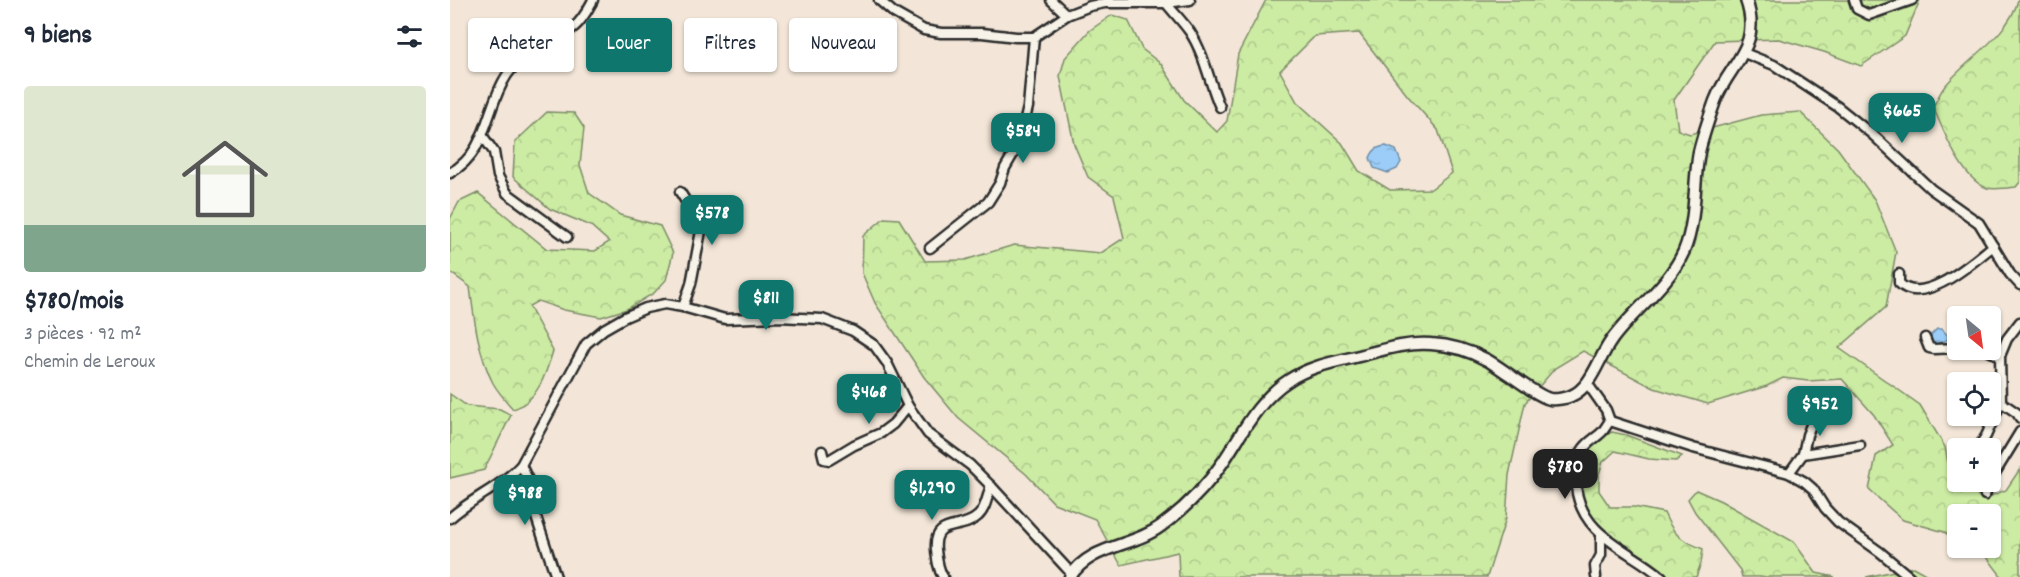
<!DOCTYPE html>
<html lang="fr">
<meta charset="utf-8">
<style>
body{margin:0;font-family:Dekko,sans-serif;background:#f6f6f7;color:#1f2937;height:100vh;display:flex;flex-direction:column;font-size:22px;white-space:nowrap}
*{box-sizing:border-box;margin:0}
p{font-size:20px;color:#747a83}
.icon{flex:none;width:33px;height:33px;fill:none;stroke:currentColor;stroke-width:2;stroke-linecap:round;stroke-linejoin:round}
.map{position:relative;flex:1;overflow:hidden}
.side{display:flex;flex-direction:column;background:#fff;width:450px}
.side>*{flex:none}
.guide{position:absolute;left:18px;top:18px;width:570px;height:54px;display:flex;gap:12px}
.needle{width:39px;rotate:151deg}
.buttons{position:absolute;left:1497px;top:306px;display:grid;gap:12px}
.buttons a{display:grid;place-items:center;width:54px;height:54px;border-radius:6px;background:#fff;box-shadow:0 2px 4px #0004;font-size:30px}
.price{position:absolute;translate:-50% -51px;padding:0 14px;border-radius:12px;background:#0f766e;color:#fff;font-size:20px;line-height:39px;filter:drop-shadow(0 2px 3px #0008)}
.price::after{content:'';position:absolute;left:50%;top:36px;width:18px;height:14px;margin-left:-9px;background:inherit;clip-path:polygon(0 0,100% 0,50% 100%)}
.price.on{background:#222;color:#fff}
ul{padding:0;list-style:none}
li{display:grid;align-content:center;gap:12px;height:318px;padding:0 24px}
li+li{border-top:2px solid #e0e1e3}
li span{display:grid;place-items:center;height:186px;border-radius:6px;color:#555}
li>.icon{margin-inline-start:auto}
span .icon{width:108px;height:108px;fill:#fffc;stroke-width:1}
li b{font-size:26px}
h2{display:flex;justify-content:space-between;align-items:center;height:72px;padding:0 24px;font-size:26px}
.pill{padding:0 21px;border-radius:6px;background:#fff;box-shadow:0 2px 4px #0004;font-size:21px;line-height:54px}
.pill.on{background:#0f766e;color:#fff}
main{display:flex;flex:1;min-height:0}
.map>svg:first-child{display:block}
.forest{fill:url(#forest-crowns);stroke:#7c8b67;stroke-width:1.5;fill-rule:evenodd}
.water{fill:url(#water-ripples);stroke:#6e8ca6;stroke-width:1.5}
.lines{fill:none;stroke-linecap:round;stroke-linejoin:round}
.minor-casing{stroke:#2b2b2b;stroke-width:13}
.major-casing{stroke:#2b2b2b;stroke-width:15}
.minor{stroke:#f7f3e8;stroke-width:8}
.major{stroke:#f7f3e8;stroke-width:10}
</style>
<main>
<section class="side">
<h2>9 biens<svg class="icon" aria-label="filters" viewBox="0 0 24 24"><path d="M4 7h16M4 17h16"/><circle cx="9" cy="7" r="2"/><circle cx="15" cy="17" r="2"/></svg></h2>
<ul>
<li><span style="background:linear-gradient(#dfe7d0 75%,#7fa58c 0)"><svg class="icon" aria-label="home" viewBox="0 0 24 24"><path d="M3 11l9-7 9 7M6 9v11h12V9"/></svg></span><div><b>$780/mois</b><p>3 pièces · 92 m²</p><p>Chemin de Leroux</p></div></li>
</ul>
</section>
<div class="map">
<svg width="1570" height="577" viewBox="0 0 1570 577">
<defs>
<pattern id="forest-crowns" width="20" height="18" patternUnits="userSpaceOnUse" patternTransform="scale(1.5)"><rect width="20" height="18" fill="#cceba3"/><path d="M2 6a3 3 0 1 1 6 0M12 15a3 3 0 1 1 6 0" fill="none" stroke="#afca8c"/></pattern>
<pattern id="water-ripples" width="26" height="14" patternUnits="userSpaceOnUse" patternTransform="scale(1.5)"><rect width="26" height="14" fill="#9bcdf8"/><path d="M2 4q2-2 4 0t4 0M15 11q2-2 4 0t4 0" fill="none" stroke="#86b0d5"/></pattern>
</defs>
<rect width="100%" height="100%" fill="#f3e6d8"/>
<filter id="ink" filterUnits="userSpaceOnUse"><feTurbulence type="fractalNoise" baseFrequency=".0167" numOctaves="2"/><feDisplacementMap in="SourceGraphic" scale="12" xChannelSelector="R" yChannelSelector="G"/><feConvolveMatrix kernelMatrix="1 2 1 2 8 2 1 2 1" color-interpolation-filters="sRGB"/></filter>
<g filter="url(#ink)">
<g class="forest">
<path d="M816,0H1470L1455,36L1411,66L1374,52L1329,39L1265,41L1224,100L1228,130L1240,134L1311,115L1350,112L1388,149L1425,200L1446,252L1436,307L1389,348L1470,405L1495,447L1501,479L1533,499L1556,490L1570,469V577H1552L1537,557L1521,548H1540V514H1508L1507,540L1494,532L1453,520L1419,490L1426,456L1443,445L1424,415L1392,379L1358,381L1333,378L1317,386L1258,404L1204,388L1133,351L1105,368L1075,403L1059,475L1056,518L1037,577H729L728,552L671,565L645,519L604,503L576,474L508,418L474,377L425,303L412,273L413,236L434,218L449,219L475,261L515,260L564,245L651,253L674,238L664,196L638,177L624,144L610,76L615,58L639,31L662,15L678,20L692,49L711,64L734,100L767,132L777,121L788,54ZM909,33L957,95L988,130L1002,173L981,189L940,190L909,171L892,143L847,102L830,71L865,36Z"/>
<path d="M1568,0H1570V182L1566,187C1558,188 1545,190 1537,188C1511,179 1494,131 1483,107C1487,100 1490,92 1495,86C1516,60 1560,34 1568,0Z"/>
<path d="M97,112L124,113L134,128L130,165L139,193L170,215L210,226L223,253L216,280L204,293L177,309L151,317L114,310L88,301L79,306L103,351C96,374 87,402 63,409C56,401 48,392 43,383C28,354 24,318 20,287L0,272V219L9,202L28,193L97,249L145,251L159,242L141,226L100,209L63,177L65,142Z"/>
<path d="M0,394L17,406L50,409L61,415L34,470L0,478Z"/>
<path d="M1162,432L1176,435L1232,456L1226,461L1199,459L1165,451L1153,462L1149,474V491L1160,507H1184L1214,513C1224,536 1231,540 1253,549L1251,563L1246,577C1237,577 1222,577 1214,576C1201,570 1188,558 1175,549C1168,544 1158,540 1152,533C1123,503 1118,452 1162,432Z"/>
<path d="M1246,490L1271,501L1344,542L1366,573L1385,577H1292L1290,570L1245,512L1238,499Z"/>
<path d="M1463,567L1481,577H1416Z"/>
</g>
<g class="water">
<path d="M936,146L946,150L951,162L947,169L938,173L924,168L920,158C923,150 927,147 936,146Z"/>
<path d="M1487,329H1492L1498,336L1497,340L1487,344L1481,342L1479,337Z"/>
</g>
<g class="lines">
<defs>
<g id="minor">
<path d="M429,0L444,13L474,30L491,33H532L566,37H584L617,15L640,6L655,3H716L740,0"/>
<path d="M601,0L617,15"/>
<path d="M1404,0L1407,9L1419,15L1462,0"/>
<path d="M716,3C724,13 733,22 740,32C755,55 759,82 770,107"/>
<path d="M1294,53L1324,65L1388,107L1423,135L1481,189L1529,223L1560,274L1570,285"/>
<path d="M32,135L44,152L48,176L57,193L117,237"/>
<path d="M0,173C39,151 35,108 57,75C73,51 104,45 124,27C133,20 138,9 143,0"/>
<path d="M230,192L250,224L251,231L241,284L233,307"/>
<path d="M480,248L538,202L550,183L555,168L569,144L578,107L584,37"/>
<path d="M1449,274V283C1473,308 1524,261 1543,246"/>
<path d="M1475,338L1479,348L1484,349L1508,348"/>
<path d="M1537,350L1550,356"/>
<path d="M1137,383L1156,410L1160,421C1157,424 1155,429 1152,432C1145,439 1137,442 1132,451C1126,462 1124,475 1126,487C1132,537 1178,548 1212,577"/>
<path d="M1551,402L1567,413L1570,418"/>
<path d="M1160,421L1243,448L1339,473L1355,482L1363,489L1375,508L1388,522L1430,552L1460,577"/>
<path d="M1528,448L1536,436L1551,402L1550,356L1557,339L1570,322"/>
<path d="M372,451L374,459L379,460L404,445L431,433L443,424L458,406"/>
<path d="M1353,454L1357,435L1365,415"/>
<path d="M71,465L83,490L85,514L106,577"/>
<path d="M1339,473L1353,454L1410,445"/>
<path d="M1540,481L1570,432"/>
<path d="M1535,495L1540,482"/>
<path d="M0,518C22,498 51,487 71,465L136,344L154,329L175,317L196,308L215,304L233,307L275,319L328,317L372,319L403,331L424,345L437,363L458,406L478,434L520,465L541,486L622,574"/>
<path d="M493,577C488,569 487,560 486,550C483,518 511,532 528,516C536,509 537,496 541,486"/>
<path d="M1146,577L1145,566L1151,555V535"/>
</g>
<path id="major" d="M620,577C640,545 683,547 711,526C734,509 757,486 773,462C793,432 808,400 839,380C860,366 885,362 909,356C932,350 957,342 981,344C1001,345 1020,351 1037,360C1052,368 1086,396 1100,399C1106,400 1116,398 1121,396C1142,387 1148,359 1161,341C1183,310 1218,287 1234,251C1247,220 1243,184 1249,152C1253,135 1259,118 1265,101C1279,63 1313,48 1296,0"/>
</defs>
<use href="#minor" class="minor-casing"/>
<use href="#major" class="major-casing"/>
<use href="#minor" class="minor"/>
<use href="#major" class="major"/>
</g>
</g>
</svg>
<div class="buttons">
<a><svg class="needle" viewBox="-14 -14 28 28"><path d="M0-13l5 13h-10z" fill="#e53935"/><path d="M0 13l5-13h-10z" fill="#747a83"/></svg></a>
<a><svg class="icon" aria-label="locate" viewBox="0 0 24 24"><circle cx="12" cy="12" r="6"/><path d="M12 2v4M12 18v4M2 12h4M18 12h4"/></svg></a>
<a>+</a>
<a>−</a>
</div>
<b class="price" style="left:1452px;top:144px">$665</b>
<b class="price" style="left:573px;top:164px">$584</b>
<b class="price" style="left:262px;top:246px">$578</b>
<b class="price" style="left:316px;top:331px">$811</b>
<b class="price" style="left:419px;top:425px">$468</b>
<b class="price" style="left:1370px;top:437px">$952</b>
<b class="price on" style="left:1115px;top:500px">$780</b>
<b class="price" style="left:482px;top:521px">$1,290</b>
<b class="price" style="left:75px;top:526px">$988</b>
<div class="guide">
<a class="pill">Acheter</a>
<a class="pill on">Louer</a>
<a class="pill">Filtres</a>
<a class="pill">Nouveau</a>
</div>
</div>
</main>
